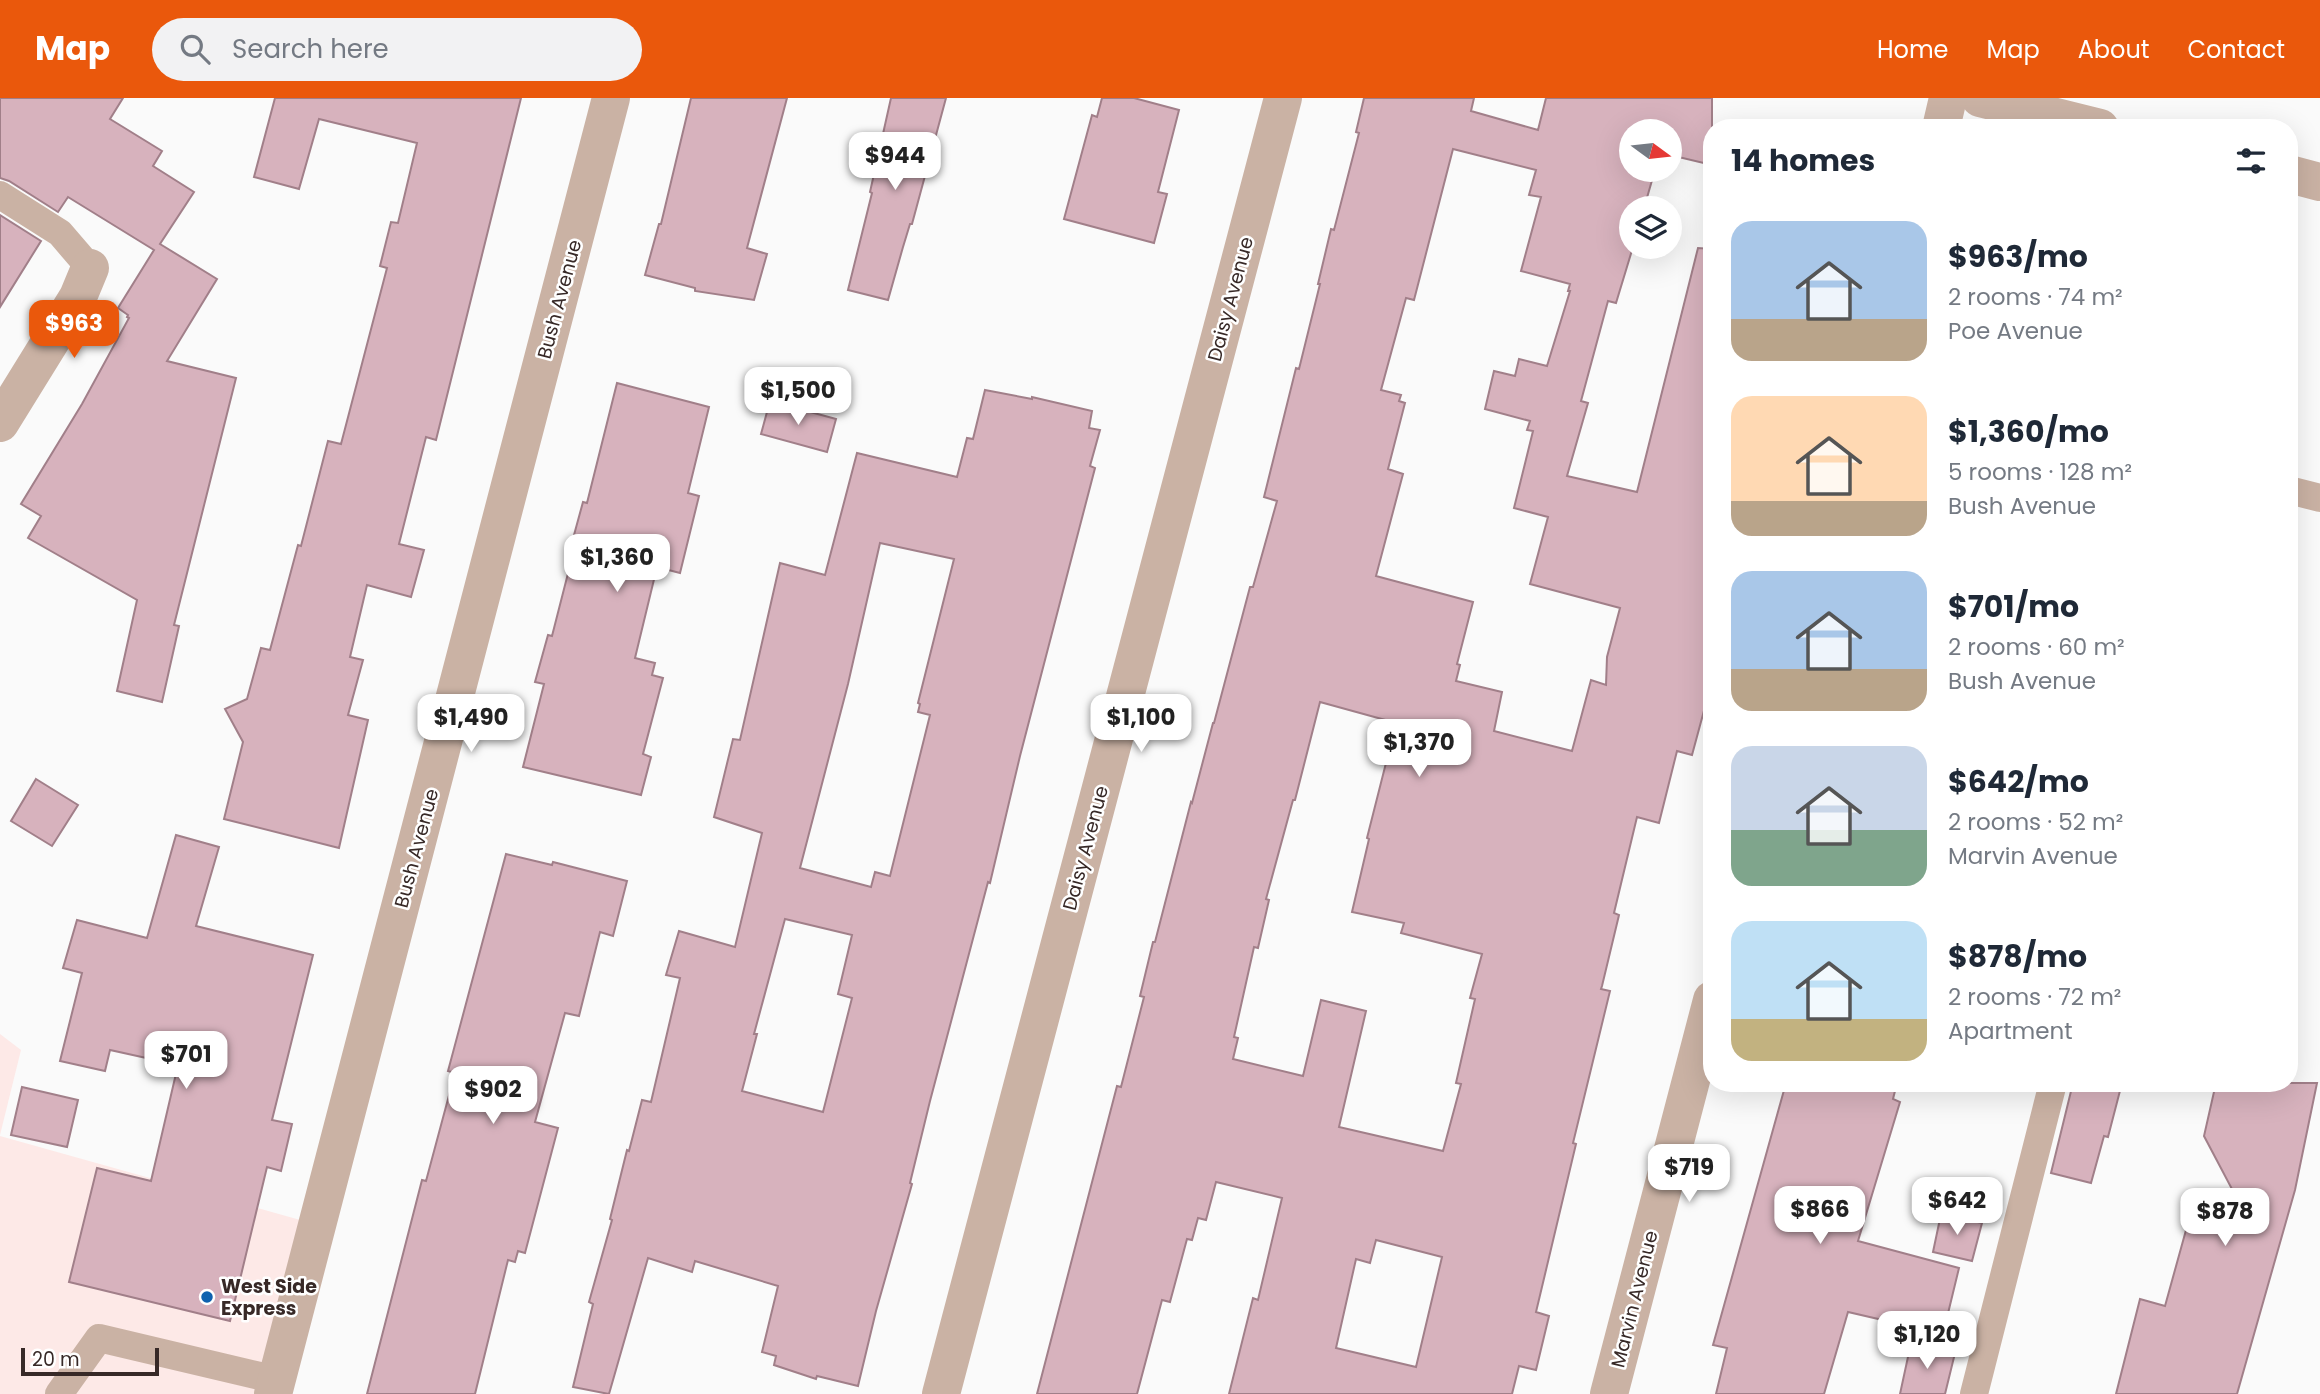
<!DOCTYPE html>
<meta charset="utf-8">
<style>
body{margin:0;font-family:Poppins,sans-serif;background:#f2f2f3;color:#1f2937;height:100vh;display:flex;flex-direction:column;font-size:26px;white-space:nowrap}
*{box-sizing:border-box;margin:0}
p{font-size:23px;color:#747a83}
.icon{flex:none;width:38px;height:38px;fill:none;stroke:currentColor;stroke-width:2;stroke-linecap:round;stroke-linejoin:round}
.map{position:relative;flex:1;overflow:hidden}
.drawer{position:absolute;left:1703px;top:21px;width:595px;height:973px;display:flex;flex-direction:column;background:#fff;border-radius:28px;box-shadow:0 7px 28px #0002}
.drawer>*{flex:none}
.needle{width:46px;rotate:105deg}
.fabs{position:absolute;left:1619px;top:21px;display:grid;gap:14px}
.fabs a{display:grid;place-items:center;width:63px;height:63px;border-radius:50%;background:#fff;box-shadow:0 7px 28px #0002;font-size:35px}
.scale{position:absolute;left:21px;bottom:18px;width:138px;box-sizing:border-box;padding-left:7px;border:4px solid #372927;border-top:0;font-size:19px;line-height:24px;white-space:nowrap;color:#372927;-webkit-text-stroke:5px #fff;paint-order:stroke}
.price{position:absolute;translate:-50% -60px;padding:0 16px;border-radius:14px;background:#fff;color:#222;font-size:23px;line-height:46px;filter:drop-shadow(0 2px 4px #0008)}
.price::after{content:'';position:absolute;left:50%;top:42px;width:21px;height:16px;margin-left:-10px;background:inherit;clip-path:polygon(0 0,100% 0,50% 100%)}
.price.selected{background:#ea580c;color:#fff}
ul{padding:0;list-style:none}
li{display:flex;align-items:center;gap:21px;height:175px;padding:0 28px}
li span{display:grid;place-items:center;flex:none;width:196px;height:140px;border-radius:21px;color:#555}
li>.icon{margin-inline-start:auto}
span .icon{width:84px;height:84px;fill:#fffc;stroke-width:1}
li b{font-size:30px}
h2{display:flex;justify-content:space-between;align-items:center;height:84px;padding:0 28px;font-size:30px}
header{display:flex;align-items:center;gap:42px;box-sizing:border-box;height:98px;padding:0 35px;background:#ea580c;color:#fff}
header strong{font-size:33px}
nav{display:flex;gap:38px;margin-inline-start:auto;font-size:24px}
.search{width:490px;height:63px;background:#f2f2f3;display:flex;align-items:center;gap:18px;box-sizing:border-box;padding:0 24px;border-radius:38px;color:#747a83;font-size:26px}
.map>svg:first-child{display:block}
.built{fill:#fde9e7}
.building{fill:#d7b2bd;stroke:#a17f89;stroke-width:2;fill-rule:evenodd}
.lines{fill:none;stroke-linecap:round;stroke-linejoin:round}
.lane{stroke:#cab2a4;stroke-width:28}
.street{stroke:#cab2a4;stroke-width:38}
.poi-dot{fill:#0e61af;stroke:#fff;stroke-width:2.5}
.labels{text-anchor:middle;stroke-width:5;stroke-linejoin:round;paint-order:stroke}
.street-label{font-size:19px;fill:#372927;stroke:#fff}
.poi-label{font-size:19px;font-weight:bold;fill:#372927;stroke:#fff;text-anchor:start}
</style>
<header>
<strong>Map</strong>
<div class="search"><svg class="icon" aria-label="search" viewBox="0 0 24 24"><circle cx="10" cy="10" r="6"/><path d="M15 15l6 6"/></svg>Search here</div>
<nav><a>Home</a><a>Map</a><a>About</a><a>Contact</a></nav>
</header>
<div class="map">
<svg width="2320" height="1296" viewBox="0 0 2320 1296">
<rect width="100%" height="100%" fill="#fafafa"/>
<g class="built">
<path d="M0,936L21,952L0,1037Z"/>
<path d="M0,1038L318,1127L273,1296H0Z"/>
</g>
<g class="building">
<path d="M0,0H123L110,21L162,53L153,68L194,94L160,146L217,181L167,263L236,280L174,527L179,528L162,604L117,593L137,502L28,440L41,418L21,406L82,306L129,220L127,219L128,217L118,210L154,152L68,99L58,114L9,83L0,80Z"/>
<path d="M275,0H521L436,342L426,339L399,446L424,452L411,499L367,487L350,559L363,562L348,617L368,622L339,750L224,721L243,644L225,611L247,601L261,550L270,552L298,447L301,448L328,343L341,346L387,170L380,168L391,124L398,125L417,45L319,21L299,91L254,79Z"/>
<path d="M691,0H787L747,150L767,156L754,202L695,193V190L645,177L659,126H661Z"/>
<path d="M891,0H946L912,126H910L903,149L888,202L848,192L872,95L870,94Z"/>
<path d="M1102,0H1134L1179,12L1158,94L1167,96L1154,145L1064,121L1092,17L1097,19Z"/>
<path d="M1364,0H1474L1471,13L1538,32L1546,0H1712V67L1670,57V33H1631V72H1655L1644,110H1631L1633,149L1616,205L1608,203L1581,303L1588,305L1567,378L1637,394L1698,150L1712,151V583L1692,657L1677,653L1659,725L1637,719L1614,815L1619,817L1602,888L1601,891L1610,893L1573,1045L1576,1046L1536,1214L1549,1218L1536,1272L1519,1268L1512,1296H1229L1253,1200L1258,1202L1282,1100L1216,1084L1206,1122L1198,1120L1192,1142L1187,1141L1170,1204L1162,1202L1137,1296H1037L1117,988L1121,989L1144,899L1140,898L1153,844H1155L1191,704L1192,705L1213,625H1214L1250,489H1253L1277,403L1264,399L1296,270L1299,271L1320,186H1318L1331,131L1334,132L1359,35L1356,34ZM1453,51L1536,72L1529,97L1541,99L1521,173L1570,186L1568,193H1570L1547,268L1519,261L1515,278L1494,273L1485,311L1530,323L1527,332L1533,333L1514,410L1548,419L1530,486L1620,510L1607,559L1606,587L1591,582L1572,653L1494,633L1502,594L1456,583L1460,567L1457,566L1473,504L1376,478L1403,376L1388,371L1405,305L1399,303L1401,297L1381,292L1406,200L1414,202ZM1320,604L1389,623L1380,659L1387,661L1367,740L1369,741L1352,814L1404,825L1401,835L1482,856L1470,900L1475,901L1456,985L1461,986L1443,1053L1339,1029L1366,913L1321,902L1303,978L1233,961L1238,940L1234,939L1254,849L1258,850L1269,802L1266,801L1293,702H1295ZM1376,1142L1442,1159L1416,1269L1336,1250L1356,1161L1370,1165Z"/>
<path d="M0,117L41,143L0,209Z"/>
<path d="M617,285L709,309L688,395L699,398L680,475L657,469L635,560L655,565L652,577L663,580L643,656L651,659L641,697L523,669L544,586L535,584L548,537L552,538L575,448H571L583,404L587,405Z"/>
<path d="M985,292L1032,301V299L1092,313L1089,330L1100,332L1090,368L1095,370L1020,658L990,785L988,784L930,1003L910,1085L912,1086L876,1213L858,1288L817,1278L816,1281L774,1267L776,1258L762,1254L778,1188L695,1163L692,1174L648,1160L609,1296L573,1289L593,1206L589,1204L612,1122L610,1121L627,1052L629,1053L642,1002L651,1004L680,880L666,877L679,833L735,849L762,735L714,719L733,641L740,642L780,465L825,477L857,355L957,379L967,340L973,341ZM880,445L954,461L918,605L920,606L918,614L930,617L890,778L875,774L871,789L800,770L848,586ZM785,821L852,837L838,896L852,900L823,1014L742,993L757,936H754Z"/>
<path d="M770,303L836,321L827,354L761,336Z"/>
<path d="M36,681L78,707L52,748L11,723Z"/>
<path d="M176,737L219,749L196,828L313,857L272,1022L292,1026L281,1073L267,1069L230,1223L69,1184L97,1070L151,1083L178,967L110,952L105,973L60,963L82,875L63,870L77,822L147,840Z"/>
<path d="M506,756L552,767L553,764L627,783L613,838L600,834L579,918L565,915L535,1024L558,1030L525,1155L518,1153L515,1164L508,1162L475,1296H367L422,1082L426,1083L455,975L448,973Z"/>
<path d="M1786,985H1897L1893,1001L1900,1004L1858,1143L1959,1170L1943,1236L1848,1214L1824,1296H1716L1727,1250L1713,1247Z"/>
<path d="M2073,985H2122L2108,1039L2104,1038L2091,1085L2051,1075Z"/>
<path d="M2216,985H2317L2295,1092L2237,1296H2116L2140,1201L2165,1208L2196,1096L2242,1110L2204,1038Z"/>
<path d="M22,989L78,1002L67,1049L11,1037Z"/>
<path d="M1941,1116L1982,1125L1972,1163L1933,1154Z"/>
<path d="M1911,1245L1955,1255L1945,1296H1900Z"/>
</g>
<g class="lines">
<g class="lane">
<path d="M0,97L60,135L90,170"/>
<path d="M2289,392L2320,400"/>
<path d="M59,1296L99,1240L277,1282"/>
<path d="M1974,1296L2053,985"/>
</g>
<g class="street">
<path d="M1980,0L2100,30"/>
<path d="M1941,30L1948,0"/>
<path d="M2289,76L2320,84"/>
<path d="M0,325L78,199L90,170"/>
<path d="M273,1296L611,0"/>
<path d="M941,1296L1283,0"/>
<path d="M1609,1296L1712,902"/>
</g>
</g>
<circle class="poi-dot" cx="207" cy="1199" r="7"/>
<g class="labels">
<g class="street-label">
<text transform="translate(559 201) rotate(-75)" y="7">Bush Avenue</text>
<text transform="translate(1230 201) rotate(-75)" y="7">Daisy Avenue</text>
<text transform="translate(416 750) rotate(-75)" y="7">Bush Avenue</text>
<text transform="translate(1085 750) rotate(-75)" y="7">Daisy Avenue</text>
<text transform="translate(1634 1201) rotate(-76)" y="7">Marvin Avenue</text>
</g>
<g class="poi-label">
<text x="221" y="1195">West Side<tspan x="221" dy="22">Express</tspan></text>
</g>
</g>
</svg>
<div class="fabs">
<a><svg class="needle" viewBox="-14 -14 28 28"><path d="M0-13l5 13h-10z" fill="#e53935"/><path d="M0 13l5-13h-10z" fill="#747a83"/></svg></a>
<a><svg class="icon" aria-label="layers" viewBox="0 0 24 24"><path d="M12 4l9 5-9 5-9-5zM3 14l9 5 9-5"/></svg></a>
</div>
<div class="scale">20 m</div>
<b class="price" style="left:895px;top:94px">$944</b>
<b class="price selected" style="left:74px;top:262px">$963</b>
<b class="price" style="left:798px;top:329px">$1,500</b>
<b class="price" style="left:617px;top:496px">$1,360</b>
<b class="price" style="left:471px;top:656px">$1,490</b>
<b class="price" style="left:1141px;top:656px">$1,100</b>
<b class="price" style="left:1419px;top:681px">$1,370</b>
<b class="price" style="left:186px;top:993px">$701</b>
<b class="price" style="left:493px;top:1028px">$902</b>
<b class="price" style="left:1689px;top:1106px">$719</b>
<b class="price" style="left:1957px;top:1139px">$642</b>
<b class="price" style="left:1820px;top:1148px">$866</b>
<b class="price" style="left:2225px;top:1150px">$878</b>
<b class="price" style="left:1927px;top:1273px">$1,120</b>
<section class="drawer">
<h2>14 homes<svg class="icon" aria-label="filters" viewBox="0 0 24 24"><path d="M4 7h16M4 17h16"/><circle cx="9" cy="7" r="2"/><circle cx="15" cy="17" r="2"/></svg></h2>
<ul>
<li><span style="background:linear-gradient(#a9c7e8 70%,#b9a48a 0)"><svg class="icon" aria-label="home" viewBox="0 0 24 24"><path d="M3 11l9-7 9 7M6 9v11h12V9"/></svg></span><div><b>$963/mo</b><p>2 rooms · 74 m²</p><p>Poe Avenue</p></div></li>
<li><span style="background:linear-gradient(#ffd9b3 75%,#b9a48a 0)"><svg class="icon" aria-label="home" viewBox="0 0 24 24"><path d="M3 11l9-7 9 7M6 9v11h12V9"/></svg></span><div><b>$1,360/mo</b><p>5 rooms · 128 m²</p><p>Bush Avenue</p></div></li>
<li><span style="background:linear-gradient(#a9c7e8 70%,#b9a48a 0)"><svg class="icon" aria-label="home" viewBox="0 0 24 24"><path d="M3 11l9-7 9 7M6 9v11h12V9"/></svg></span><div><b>$701/mo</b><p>2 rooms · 60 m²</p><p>Bush Avenue</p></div></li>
<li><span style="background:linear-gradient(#c9d6e8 60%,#7fa58c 0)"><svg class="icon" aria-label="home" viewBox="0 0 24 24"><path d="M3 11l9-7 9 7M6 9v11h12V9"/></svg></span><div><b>$642/mo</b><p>2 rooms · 52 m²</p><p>Marvin Avenue</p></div></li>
<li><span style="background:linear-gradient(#bfe0f5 70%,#c2b280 0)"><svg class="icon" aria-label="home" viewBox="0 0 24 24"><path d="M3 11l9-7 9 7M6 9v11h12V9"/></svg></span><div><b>$878/mo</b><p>2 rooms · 72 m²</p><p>Apartment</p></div></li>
</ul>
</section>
</div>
